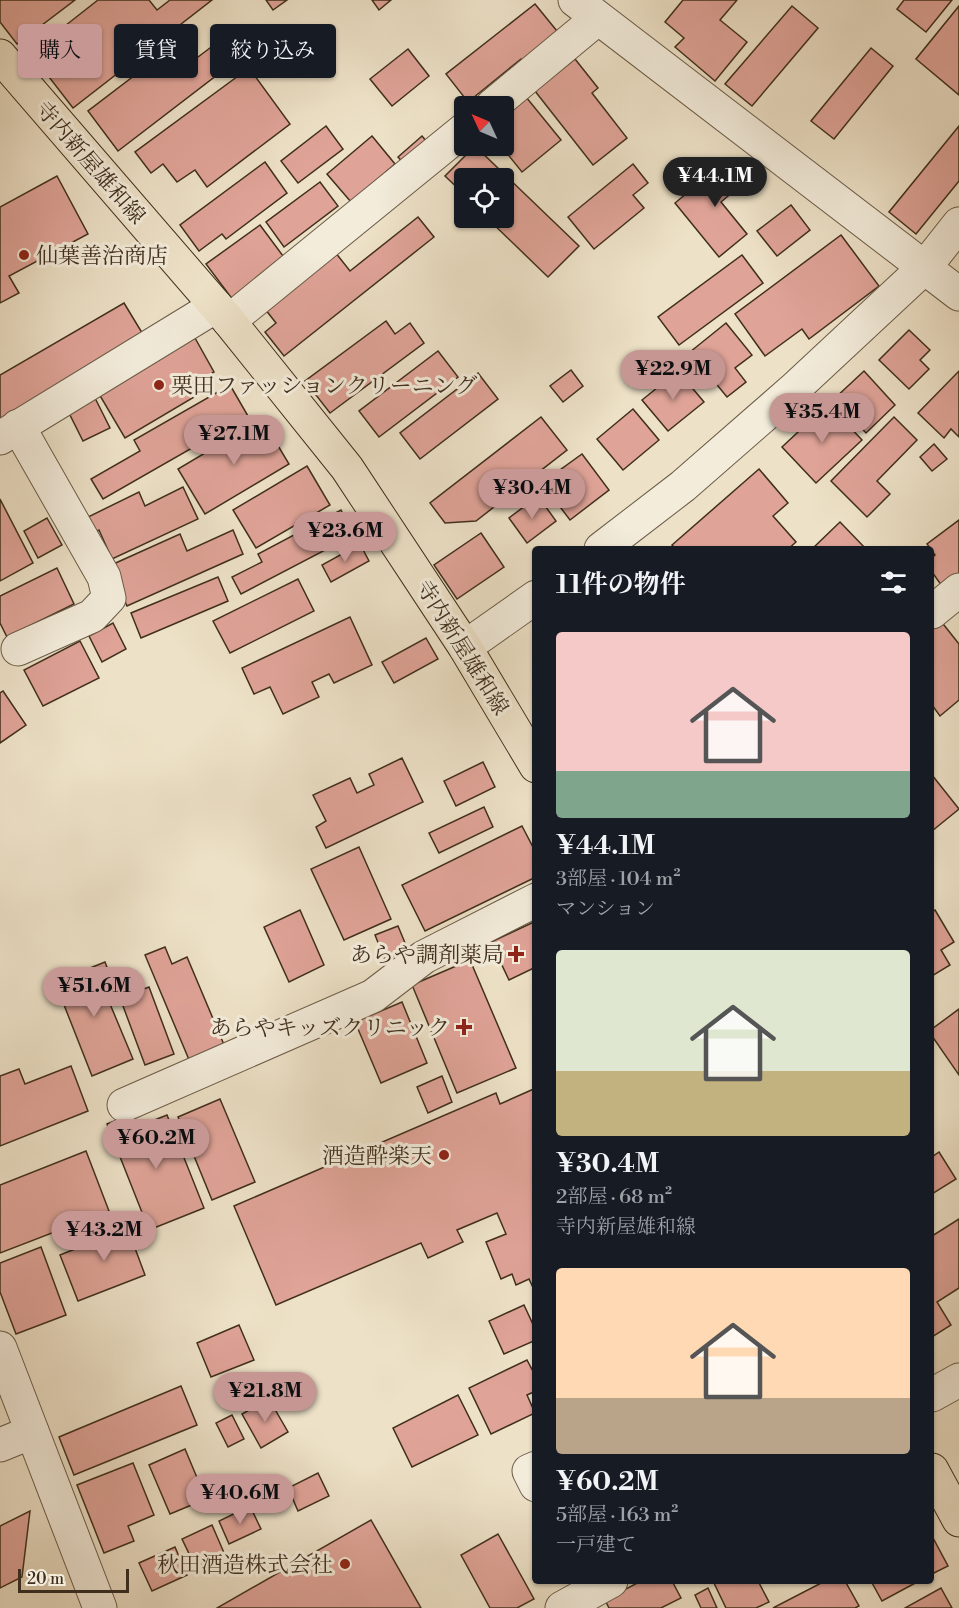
<!DOCTYPE html>
<html lang="ja">
<meta charset="utf-8">
<style>
body{margin:0;font-family:"Libre Bodoni","Noto Serif JP",serif;background:#242831;color:#f1f3f6;height:100vh;display:flex;flex-direction:column;font-size:22px;white-space:nowrap}
*{box-sizing:border-box;margin:0}
p{font-size:20px;color:#9ea1a6}
.icon{flex:none;width:33px;height:33px;fill:none;stroke:currentColor;stroke-width:2;stroke-linecap:round;stroke-linejoin:round}
.map{position:relative;flex:1;overflow:hidden}
.drawer{position:absolute;left:532px;top:546px;width:402px;height:1038px;display:flex;flex-direction:column;background:#171b24;border-radius:6px;box-shadow:0 2px 4px #0004}
.drawer>*{flex:none}
.top-card{position:absolute;left:18px;top:24px;width:424px;height:54px;display:flex;gap:12px}
.needle{width:39px;rotate:314deg}
.tools{position:absolute;left:454px;top:96px;display:grid;gap:12px}
.tools a{display:grid;place-items:center;width:60px;height:60px;border-radius:6px;background:#171b24;box-shadow:0 2px 4px #0004;font-size:30px}
.scale{position:absolute;left:18px;bottom:15px;width:111px;box-sizing:border-box;padding-left:6px;border:3px solid #402f1d;border-top:0;font-size:16px;line-height:21px;white-space:nowrap;color:#402f1d;-webkit-text-stroke:4px #f3ecdb;paint-order:stroke}
.price{position:absolute;translate:-50% -51px;padding:0 14px;border-radius:21px;background:#c59692;color:#111;font-size:20px;line-height:39px;filter:drop-shadow(0 2px 3px #0008)}
.price::after{content:'';position:absolute;left:50%;top:36px;width:18px;height:14px;margin-left:-9px;background:inherit;clip-path:polygon(0 0,100% 0,50% 100%)}
.price.current{background:#222;color:#fff}
ul{padding:0;list-style:none}
li{display:grid;align-content:center;gap:12px;height:318px;padding:0 24px}
li span{display:grid;place-items:center;height:186px;border-radius:6px;color:#555}
li>.icon{margin-inline-start:auto}
span .icon{width:108px;height:108px;fill:#fffc;stroke-width:1}
li b{font-size:26px}
h2{display:flex;justify-content:space-between;align-items:center;height:72px;padding:0 24px;font-size:26px}
.chip{padding:0 21px;border-radius:6px;background:#171b24;box-shadow:0 2px 4px #0004;font-size:21px;line-height:54px}
.chip.current{background:#c59692;color:#111}
.map>svg:first-child{display:block}
.building{fill:#dfa397;stroke:#402f1d;stroke-width:1.5}
.lines{fill:none;stroke-linecap:round;stroke-linejoin:round}
.minor-casing{stroke:#6b5c48;stroke-width:35}
.primary-casing{stroke:#402f1d;stroke-width:35}
.minor{stroke:#f3ecdb;stroke-width:33}
.primary{stroke:#ede1c7;stroke-width:33}
.poi-dot{fill:#8f2418;stroke:#f3ecdb;stroke-width:2}
.labels{text-anchor:middle;stroke-width:6;stroke-linejoin:round;paint-order:stroke}
.street-label{font-size:22px;fill:#402f1d;stroke:#f3ecdb}
.poi-label{font-size:22px;fill:#402f1d;stroke:#f3ecdb;text-anchor:end}
</style>
<div class="map">
<svg width="959" height="1608" viewBox="0 0 959 1608">
<rect width="100%" height="100%" fill="#ede1c7"/>
<filter id="stains"><feTurbulence type="fractalNoise" baseFrequency=".00333" numOctaves="4"/><feColorMatrix values="0 0 0 0 .2 0 0 0 0 .09 0 0 0 0 .02 0 0 0 .5 -.17"/></filter>
<radialGradient id="worn" r=".72"><stop offset=".6" stop-color="#630" stop-opacity="0"/><stop offset="1" stop-color="#630" stop-opacity=".3"/></radialGradient>
<g class="building">
<path d="M0,0H75L17,44L0,22Z"/>
<path d="M98,0H149L157,10L170,0H212L73,108L42,68L73,44L61,29Z"/>
<path d="M266,0H287L273,10Z"/>
<path d="M372,0H391L379,10Z"/>
<path d="M683,0H737L720,20L747,42L715,81L675,47L684,38L665,22Z"/>
<path d="M904,0H952L926,32L897,9Z"/>
<path d="M535,4L561,36L525,64L521,59L468,102L446,74Z"/>
<path d="M792,6L818,28L752,106L725,84Z"/>
<path d="M959,6V95L916,59Z"/>
<path d="M214,45L230,65L118,151L88,111L164,53L178,72Z"/>
<path d="M871,48L893,66L834,139L811,121Z"/>
<path d="M408,49L429,76L392,106L370,79Z"/>
<path d="M575,59L598,88L592,93L627,138L593,165L535,91Z"/>
<path d="M249,68L290,124L207,187L195,170L177,182L163,164L151,173L135,152Z"/>
<path d="M526,97L561,140L522,172L501,146H504V115Z"/>
<path d="M326,126L343,149L298,183L281,161Z"/>
<path d="M959,126V181L916,234L889,212Z"/>
<path d="M372,136L395,164L351,202L327,174Z"/>
<path d="M422,136L431,147L407,167L398,157Z"/>
<path d="M475,146L579,246L548,277L487,218H504V178H465V195L445,176Z"/>
<path d="M728,159L746,181L721,202L747,234L719,257L675,203Z"/>
<path d="M265,162L287,193L226,239L222,234L199,251L180,225Z"/>
<path d="M633,164L648,183L633,195L644,208L594,249L568,217Z"/>
<path d="M57,176L88,234L9,276L19,293L0,303V207Z"/>
<path d="M320,182L338,206L284,247L266,222Z"/>
<path d="M791,205L810,230L777,256L757,231Z"/>
<path d="M418,217L434,237L284,356L265,332L276,323L265,309L335,252L350,271Z"/>
<path d="M260,225L286,260L233,300L206,264Z"/>
<path d="M841,235L879,286L809,339L802,329L765,356L735,314Z"/>
<path d="M742,255L763,283L679,345L658,317Z"/>
<path d="M124,303L144,336L0,420V375Z"/>
<path d="M386,321L395,334L410,323L424,343L330,413L305,381Z"/>
<path d="M726,323L752,355L735,368L746,382L727,397L690,352Z"/>
<path d="M909,330L930,350L920,360L929,369L909,389L879,360Z"/>
<path d="M195,338L214,372L200,380L206,390L125,438L99,394Z"/>
<path d="M438,351L458,377L379,437L359,411Z"/>
<path d="M571,370L583,386L563,402L550,386Z"/>
<path d="M678,371L704,402L668,431L642,400Z"/>
<path d="M864,371L895,405L866,433L834,399Z"/>
<path d="M959,371V437L951,429L944,438L918,413Z"/>
<path d="M478,373L498,399L420,459L400,433Z"/>
<path d="M230,385L248,416L103,499L91,479L140,451L134,440Z"/>
<path d="M95,398L110,428L83,441L68,411Z"/>
<path d="M828,404L862,440L816,483L782,447Z"/>
<path d="M633,409L659,440L623,470L597,439Z"/>
<path d="M541,417L567,450L476,521L445,523L430,503Z"/>
<path d="M894,417L917,440L877,481L890,494L867,517L831,481Z"/>
<path d="M262,419L289,464L205,514L178,469Z"/>
<path d="M934,444L947,459L932,471L920,457Z"/>
<path d="M582,454L609,490L570,520L542,483Z"/>
<path d="M307,466L330,505L256,548L233,510Z"/>
<path d="M759,469L788,503L773,516L796,542L788,549H676L672,545Z"/>
<path d="M183,487L198,519L112,559L99,530L92,534L84,519L139,492L145,506Z"/>
<path d="M538,496L556,521L527,543L509,518Z"/>
<path d="M0,499L33,563L0,581Z"/>
<path d="M341,510L354,535L241,594L232,577L262,562L258,554Z"/>
<path d="M47,518L62,545L38,558L24,531Z"/>
<path d="M959,520V577L944,589L932,572V558L935,555L927,544Z"/>
<path d="M840,522L866,549H812Z"/>
<path d="M233,530L243,554L127,606L109,566L180,534L187,551Z"/>
<path d="M481,533L504,567L457,599L434,565Z"/>
<path d="M360,544L369,561L331,582L322,565Z"/>
<path d="M57,568L74,604L7,637L0,623V596Z"/>
<path d="M218,577L228,601L141,638L131,613Z"/>
<path d="M298,579L314,611L230,653L213,621Z"/>
<path d="M350,617L372,665L334,683L329,674L312,682L319,697L283,714L270,687L254,694L242,668Z"/>
<path d="M940,620L959,644V700L940,716L932,705V627Z"/>
<path d="M113,623L126,649L102,662L89,636Z"/>
<path d="M426,638L438,659L394,683L382,662Z"/>
<path d="M80,641L99,678L43,706L24,670Z"/>
<path d="M3,691L26,725L0,743V693Z"/>
<path d="M402,758L423,802L326,848L316,827L326,821L313,795L350,778L357,793L374,785L369,774Z"/>
<path d="M483,762L495,787L456,806L444,781Z"/>
<path d="M932,775L959,809L932,831Z"/>
<path d="M484,807L493,827L439,853L429,833Z"/>
<path d="M522,826L536,853V877L425,931L402,885Z"/>
<path d="M359,847L391,919L344,940L311,869Z"/>
<path d="M300,910L324,965L289,982L264,927Z"/>
<path d="M935,910L954,942L941,950L950,965L932,976V912Z"/>
<path d="M536,921V967L509,980L491,942Z"/>
<path d="M398,926L408,950L385,960L375,935Z"/>
<path d="M165,947L172,964L187,957L225,1047L190,1062L145,955Z"/>
<path d="M470,960L516,1068L457,1093L412,985Z"/>
<path d="M105,962L115,988L105,992L133,1059L92,1076L55,982Z"/>
<path d="M149,987L174,1054L145,1065L120,998Z"/>
<path d="M402,1002L427,1063L381,1083L355,1022Z"/>
<path d="M959,1009V1075L932,1036V1029Z"/>
<path d="M71,1066L88,1111L0,1146V1076L19,1069L25,1084Z"/>
<path d="M442,1076L452,1102L428,1113L417,1087Z"/>
<path d="M536,1088V1294L529,1279L516,1285L512,1274L501,1279L486,1242L506,1234L497,1213L457,1230L463,1242L428,1258L421,1243L276,1305L234,1206L496,1093L500,1104Z"/>
<path d="M220,1099L255,1182L212,1200L178,1117Z"/>
<path d="M167,1115L204,1208L149,1230L107,1124L127,1116L132,1129Z"/>
<path d="M86,1151L109,1211L0,1253V1185Z"/>
<path d="M939,1152L956,1179L932,1194V1157Z"/>
<path d="M123,1216L145,1275L78,1301L60,1255L105,1237L100,1224Z"/>
<path d="M959,1219V1288L937,1302L951,1325L932,1337V1236Z"/>
<path d="M41,1247L66,1315L16,1334L0,1292V1263Z"/>
<path d="M524,1305L536,1331V1340L504,1354L489,1321Z"/>
<path d="M239,1325L254,1360L211,1377L197,1343Z"/>
<path d="M527,1360L536,1377V1391L527,1395L535,1413L491,1434L469,1388Z"/>
<path d="M181,1386L197,1425L74,1475L59,1437Z"/>
<path d="M458,1395L478,1435L412,1467L393,1428Z"/>
<path d="M269,1399L288,1432L261,1448L242,1414Z"/>
<path d="M232,1415L244,1439L228,1447L216,1423Z"/>
<path d="M185,1449L206,1499L170,1514L149,1465Z"/>
<path d="M133,1463L154,1515L128,1526L134,1541L104,1553L77,1485Z"/>
<path d="M318,1473L329,1496L298,1511L288,1488Z"/>
<path d="M250,1506L261,1529L229,1544L219,1521Z"/>
<path d="M30,1511L22,1577L0,1588V1526Z"/>
<path d="M371,1520L421,1608H217Z"/>
<path d="M212,1525L225,1555L196,1568L182,1539Z"/>
<path d="M498,1534L534,1599L517,1608H490L461,1555Z"/>
<path d="M932,1536L948,1566L932,1574Z"/>
<path d="M175,1547L187,1575L152,1591L139,1563Z"/>
<path d="M641,1581H672L681,1598L661,1608H609L605,1600Z"/>
<path d="M713,1581H758L769,1602L756,1608H726Z"/>
<path d="M825,1581H845L859,1606L855,1608H773Z"/>
<path d="M871,1581H919L882,1601Z"/>
<path d="M708,1588L717,1608H701L695,1595Z"/>
<path d="M941,1588L952,1608H905Z"/>
</g>
<g class="lines">
<defs>
<g id="minor">
<path d="M575,0L959,294"/>
<path d="M492,106L598,18"/>
<path d="M229,321L465,129"/>
<path d="M0,438L216,306"/>
<path d="M601,549L683,486L793,390L925,267L959,224"/>
<path d="M932,612L959,590"/>
<path d="M465,647L536,597"/>
<path d="M18,649L92,616L109,598L104,577L18,426"/>
<path d="M124,1105L373,996L424,957L536,900"/>
<path d="M0,1348L100,1608"/>
<path d="M932,1395L959,1380"/>
<path d="M0,1445L32,1432"/>
<path d="M536,1468L529,1471L536,1485"/>
<path d="M562,1608L611,1581"/>
</g>
<g id="primary">
<path d="M0,56L229,321L347,468L465,647L536,766"/>
<path d="M932,1470L959,1520"/>
</g>
</defs>
<use href="#minor" class="minor-casing"/>
<use href="#primary" class="primary-casing"/>
<use href="#minor" class="minor"/>
<use href="#primary" class="primary"/>
</g>
<g class="poi-dot">
<circle cx="24" cy="255" r="6"/>
<circle cx="159" cy="385" r="6"/>
<path d="M513 945h6v6h6v6h-6v6h-6v-6h-6v-6h6z"/>
<path d="M461 1018h6v6h6v6h-6v6h-6v-6h-6v-6h6z"/>
<circle cx="444" cy="1155" r="6"/>
<circle cx="345" cy="1564" r="6"/>
</g>
<g class="labels">
<g class="street-label">
<text transform="translate(91 162) rotate(49)" y="8">寺内新屋雄和線</text>
<text transform="translate(463 647) rotate(58)" y="8">寺内新屋雄和線</text>
</g>
<g class="poi-label">
<text x="36" y="263" text-anchor="start">仙葉善治商店</text>
<text x="171" y="393" text-anchor="start">栗田ファッションクリーニング</text>
<text x="504" y="962">あらや調剤薬局</text>
<text x="450" y="1035">あらやキッズクリニック</text>
<text x="432" y="1163">酒造酔楽天</text>
<text x="333" y="1572">秋田酒造株式会社</text>
</g>
</g>
<rect width="100%" height="100%" filter="url(#stains)"/>
<rect width="100%" height="100%" fill="url(#worn)"/>
</svg>
<div class="tools">
<a><svg class="needle" viewBox="-14 -14 28 28"><path d="M0-13l5 13h-10z" fill="#e53935"/><path d="M0 13l5-13h-10z" fill="#9ea1a6"/></svg></a>
<a><svg class="icon" aria-label="locate" viewBox="0 0 24 24"><circle cx="12" cy="12" r="6"/><path d="M12 2v4M12 18v4M2 12h4M18 12h4"/></svg></a>
</div>
<div class="scale">20 m</div>
<b class="price current" style="left:715px;top:208px">¥44.1M</b>
<b class="price" style="left:673px;top:401px">¥22.9M</b>
<b class="price" style="left:822px;top:444px">¥35.4M</b>
<b class="price" style="left:234px;top:466px">¥27.1M</b>
<b class="price" style="left:532px;top:520px">¥30.4M</b>
<b class="price" style="left:345px;top:563px">¥23.6M</b>
<b class="price" style="left:94px;top:1018px">¥51.6M</b>
<b class="price" style="left:156px;top:1170px">¥60.2M</b>
<b class="price" style="left:104px;top:1262px">¥43.2M</b>
<b class="price" style="left:265px;top:1423px">¥21.8M</b>
<b class="price" style="left:240px;top:1525px">¥40.6M</b>
<div class="top-card">
<a class="chip current">購入</a>
<a class="chip">賃貸</a>
<a class="chip">絞り込み</a>
</div>
<section class="drawer">
<h2>11件の物件<svg class="icon" aria-label="filters" viewBox="0 0 24 24"><path d="M4 7h16M4 17h16"/><circle cx="9" cy="7" r="2"/><circle cx="15" cy="17" r="2"/></svg></h2>
<ul>
<li><span style="background:linear-gradient(#f6c9c9 75%,#7fa58c 0)"><svg class="icon" aria-label="home" viewBox="0 0 24 24"><path d="M3 11l9-7 9 7M6 9v11h12V9"/></svg></span><div><b>¥44.1M</b><p>3部屋 · 104 m²</p><p>マンション</p></div></li>
<li><span style="background:linear-gradient(#dfe7d0 65%,#c2b280 0)"><svg class="icon" aria-label="home" viewBox="0 0 24 24"><path d="M3 11l9-7 9 7M6 9v11h12V9"/></svg></span><div><b>¥30.4M</b><p>2部屋 · 68 m²</p><p>寺内新屋雄和線</p></div></li>
<li><span style="background:linear-gradient(#ffd9b3 70%,#b9a48a 0)"><svg class="icon" aria-label="home" viewBox="0 0 24 24"><path d="M3 11l9-7 9 7M6 9v11h12V9"/></svg></span><div><b>¥60.2M</b><p>5部屋 · 163 m²</p><p>一戸建て</p></div></li>
</ul>
</section>
</div>
